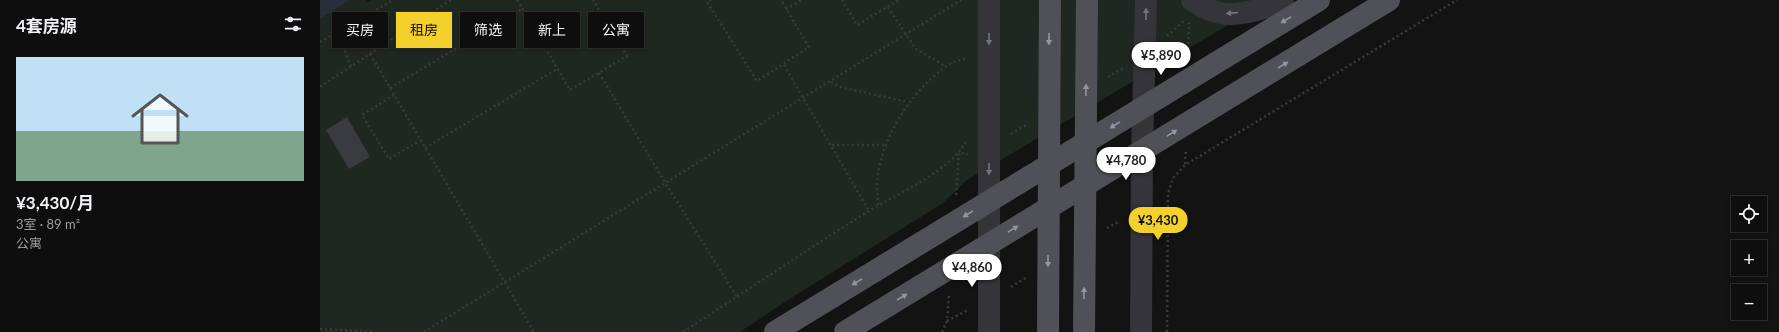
<!DOCTYPE html>
<html lang="zh">
<meta charset="utf-8">
<style>
body{margin:0;font-family:Lato,"Noto Sans SC",sans-serif;background:#171718;color:#f1f3f6;height:100vh;display:flex;flex-direction:column;font-size:15px;white-space:nowrap}
*{box-sizing:border-box;margin:0}
p{font-size:13px;color:#9b9c9e}
.icon{flex:none;width:22px;height:22px;fill:none;stroke:currentColor;stroke-width:2;stroke-linecap:round;stroke-linejoin:round}
.map{position:relative;flex:1;overflow:hidden}
.drawer{display:flex;flex-direction:column;background:#0e0e0f;width:320px}
.drawer>*{flex:none}
.guide{position:absolute;left:12px;top:12px;width:380px;height:36px;display:flex;gap:8px}
.controls{position:absolute;left:1411px;top:196px;display:grid;gap:8px}
.controls a{display:grid;place-items:center;width:36px;height:36px;border-radius:0px;background:#0e0e0f;box-shadow:0 2px 6px #0003,0 0 0 1px #2e2e2f;font-size:20px}
.price{position:absolute;translate:-50% -34px;padding:0 9px;border-radius:14px;background:#fff;color:#222;font-size:13px;line-height:26px;filter:drop-shadow(0 1px 2px #0008)}
.price::after{content:'';position:absolute;left:50%;top:24px;width:12px;height:9px;margin-left:-6px;background:inherit;clip-path:polygon(0 0,100% 0,50% 100%)}
.price.active{background:#f3d02c;color:#111}
ul{padding:0;list-style:none}
li{display:grid;align-content:center;gap:8px;height:212px;padding:0 16px}
li+li{border-top:1px solid #2e2e2f}
li span{display:grid;place-items:center;height:124px;border-radius:0px;color:#555}
li>.icon{margin-inline-start:auto}
span .icon{width:72px;height:72px;fill:#fffc;stroke-width:1}
li b{font-size:17px}
h2{display:flex;justify-content:space-between;align-items:center;height:48px;padding:0 16px;font-size:17px}
.chip{padding:0 14px;border-radius:0px;background:#0e0e0f;box-shadow:0 2px 6px #0003,0 0 0 1px #2e2e2f;font-size:14px;line-height:36px}
.chip.active{background:#f3d02c;color:#111}
main{display:flex;flex:1;min-height:0}
.map>svg:first-child{display:block}
.green{fill:#1f2721}
.water{fill:#292f38}
.building{fill:#3a3b3f}
.lines{fill:none;stroke-linecap:round;stroke-linejoin:round}
.path{stroke:#3a3a40;stroke-width:2.5;stroke-dasharray:2 3;stroke-linecap:butt}
.minor{stroke:#343439;stroke-width:22}
.major{stroke:#505058;stroke-width:22}
.oneway{fill:#72737d}
.oneway2{fill:#9396a2}
</style>
<main>
<section class="drawer">
<h2>4套房源<svg class="icon" aria-label="filters" viewBox="0 0 24 24"><path d="M4 7h16M4 17h16"/><circle cx="9" cy="7" r="2"/><circle cx="15" cy="17" r="2"/></svg></h2>
<ul>
<li><span style="background:linear-gradient(#bfe0f5 60%,#7fa58c 0)"><svg class="icon" aria-label="home" viewBox="0 0 24 24"><path d="M3 11l9-7 9 7M6 9v11h12V9"/></svg></span><div><b>¥3,430/月</b><p>3室 · 89 m²</p><p>公寓</p></div></li>
</ul>
</section>
<div class="map">
<svg width="1459" height="332" viewBox="0 0 1459 332">
<rect width="100%" height="100%" fill="#131314"/>
<path class="green" d="M30,0H46L48,2L52,0H950L647,180L623,203L471,298L420,332H0V19Z"/>
<path class="water" d="M0,0H30L0,19Z"/>
<path class="building" d="M27,117L50,157L29,169L6,130Z"/>
<g class="lines">
<g class="path">
<path d="M197,0L250,90L307,56L273,0"/>
<path d="M391,0L387,2L437,81L489,47L461,0"/>
<path d="M522,0L537,25L579,0"/>
<path d="M568,7L596,49L625,66"/>
<path d="M466,9L481,0"/>
<path d="M52,12L64,44"/>
<path d="M18,32L31,67"/>
<path d="M847,36L864,21"/>
<path d="M0,42L73,0"/>
<path d="M50,54L214,332"/>
<path d="M868,54L869,23"/>
<path d="M464,65L549,211"/>
<path d="M279,73L346,184L417,297"/>
<path d="M788,77L803,68"/>
<path d="M511,82L520,87L588,102"/>
<path d="M0,87L131,0"/>
<path d="M70,88L202,9"/>
<path d="M74,95L42,115L69,159L101,140"/>
<path d="M691,134L708,124"/>
<path d="M512,145H567"/>
<path d="M105,148L237,69"/>
<path d="M865,164L866,149"/>
<path d="M636,195L639,153L648,154"/>
<path d="M558,205C558,198 557,191 557,184C559,146 583,104 611,79C622,69 632,60 648,59"/>
<path d="M787,228L800,221"/>
<path d="M691,287L707,277"/>
<path d="M627,321L648,310"/>
<path d="M0,329L55,332"/>
<path d="M104,332L641,0"/>
<path d="M363,332C425,292 486,250 549,211C579,192 629,173 646,141"/>
<path d="M622,332L627,321L629,294"/>
<path d="M847,332L848,194L853,178L865,165L1137,0"/>
</g>
<g class="minor">
<path d="M872,0C881,6 895,13 906,14C924,15 947,8 963,0"/>
<path d="M669,332V0"/>
<path d="M821,332L822,151L826,0"/>
</g>
<g class="major">
<path d="M455,332L999,0"/>
<path d="M525,332L1069,0"/>
<path d="M728,332L730,0"/>
<path d="M764,332L767,0"/>
</g>
</g>
<defs><path id="oneway-solid" d="M-6-.8H1V-3.2L6.5 0L1 3.2V.8H-6Z"/></defs>
<g class="oneway">
<use href="#oneway-solid" transform="translate(912 13) rotate(175)"/>
<use href="#oneway-solid" transform="translate(826 14) rotate(-89)"/>
<use href="#oneway-solid" transform="translate(669 39) rotate(90)"/>
<use href="#oneway-solid" transform="translate(669 169) rotate(90)"/>
</g>
<g class="oneway2">
<use href="#oneway-solid" transform="translate(966 20) rotate(149)"/>
<use href="#oneway-solid" transform="translate(729 39) rotate(91)"/>
<use href="#oneway-solid" transform="translate(963 65) rotate(-31)"/>
<use href="#oneway-solid" transform="translate(766 90) rotate(-89)"/>
<use href="#oneway-solid" transform="translate(795 125) rotate(148)"/>
<use href="#oneway-solid" transform="translate(852 133) rotate(-31)"/>
<use href="#oneway-solid" transform="translate(648 214) rotate(148)"/>
<use href="#oneway-solid" transform="translate(693 229) rotate(-31)"/>
<use href="#oneway-solid" transform="translate(728 261) rotate(90)"/>
<use href="#oneway-solid" transform="translate(537 282) rotate(149)"/>
<use href="#oneway-solid" transform="translate(764 293) rotate(-89)"/>
<use href="#oneway-solid" transform="translate(582 297) rotate(-31)"/>
</g>
</svg>
<div class="controls">
<a><svg class="icon" aria-label="locate" viewBox="0 0 24 24"><circle cx="12" cy="12" r="6"/><path d="M12 2v4M12 18v4M2 12h4M18 12h4"/></svg></a>
<a>+</a>
<a>−</a>
</div>
<b class="price" style="left:841px;top:76px">¥5,890</b>
<b class="price" style="left:806px;top:181px">¥4,780</b>
<b class="price active" style="left:838px;top:241px">¥3,430</b>
<b class="price" style="left:652px;top:288px">¥4,860</b>
<div class="guide">
<a class="chip">买房</a>
<a class="chip active">租房</a>
<a class="chip">筛选</a>
<a class="chip">新上</a>
<a class="chip">公寓</a>
</div>
</div>
</main>
